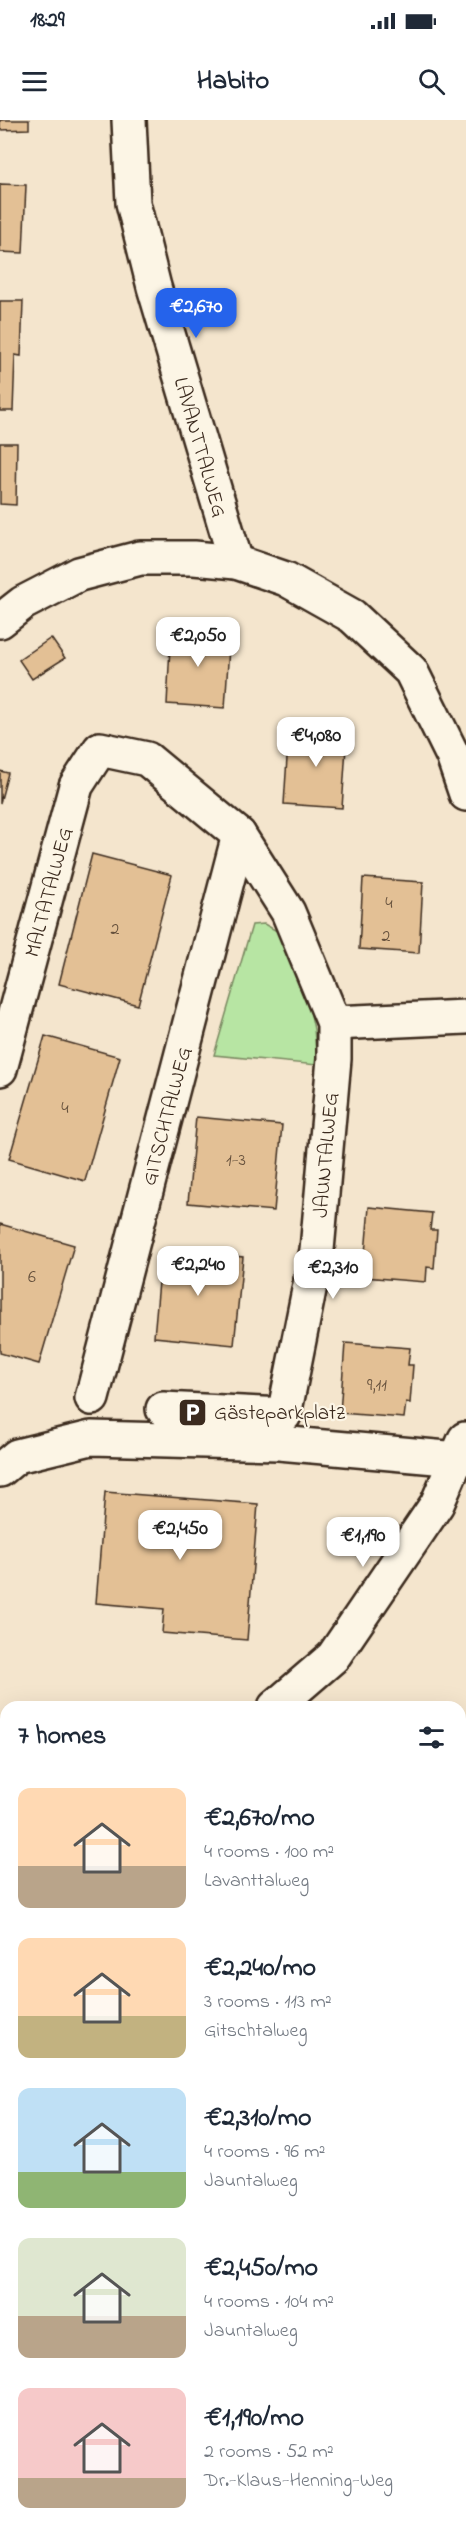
<!DOCTYPE html>
<meta charset="utf-8">
<style>
body{margin:0;font-family:"Indie Flower",sans-serif;background:#f2f2f3;color:#1f2937;height:100vh;display:flex;flex-direction:column;font-size:22px;white-space:nowrap}
*{box-sizing:border-box;margin:0}
p{font-size:20px;color:#747a83}
.icon{flex:none;width:33px;height:33px;fill:none;stroke:currentColor;stroke-width:2;stroke-linecap:round;stroke-linejoin:round}
.map{position:relative;flex:1;overflow:hidden}
.sheet{position:absolute;left:0px;top:1581px;width:466px;height:834px;display:flex;flex-direction:column;background:#fff;border-radius:18px 18px 0 0;box-shadow:0 6px 24px #0002}
.sheet>*{flex:none}
.price{position:absolute;translate:-50% -51px;padding:0 14px;border-radius:12px;background:#fff;color:#222;font-size:20px;line-height:39px;filter:drop-shadow(0 2px 3px #0008)}
.price::after{content:'';position:absolute;left:50%;top:36px;width:18px;height:14px;margin-left:-9px;background:inherit;clip-path:polygon(0 0,100% 0,50% 100%)}
.price.current{background:#2563eb;color:#fff}
ul{padding:0;list-style:none}
li{display:flex;align-items:center;gap:18px;height:150px;padding:0 18px}
li span{display:grid;place-items:center;flex:none;width:168px;height:120px;border-radius:12px;color:#555}
li>.icon{margin-inline-start:auto}
span .icon{width:72px;height:72px;fill:#fffc;stroke-width:1}
li b{font-size:26px}
h2{display:flex;justify-content:space-between;align-items:center;height:72px;padding:0 18px;font-size:26px}
.status{display:flex;justify-content:space-between;align-items:center;height:42px;padding:0 30px;background:#fff;direction:ltr}
.status svg{height:16px;fill:currentColor}
header{display:flex;justify-content:space-between;align-items:center;height:78px;padding:0 18px;background:#fff;font-size:27px;font-weight:700}
.map>svg:first-child{display:block}
.green{fill:#b7e5a3;stroke:#798860;stroke-width:1.5}
.building{fill:#e3c095;stroke:#3b2a1e;stroke-width:1.5}
.lines{fill:none;stroke-linecap:round;stroke-linejoin:round}
.minor-casing{stroke:#3b2a1e;stroke-width:38}
.minor{stroke:#fcf5e5;stroke-width:33}
.labels{text-anchor:middle;stroke-width:4.5;stroke-linejoin:round;paint-order:stroke}
.number-label{font-size:18px;fill:#65503c}
.street-label{font-size:21px;fill:#3b2a1e;stroke:#fcf5e5}
.poi-label{font-size:21px;fill:#3b2a1e;stroke:#fcf5e5;text-anchor:start}
</style>
<div class="status"><b>18:29</b><svg viewBox="0 0 49 12"><path d="M0 12V9h3v3zM5 12V6h3v6zM10 12V3h3v9zM15 12V0h3v12zM26 1h20v11H26zM47 4h2v5h-2z"/></svg></div>
<header><svg class="icon" aria-label="menu" viewBox="0 0 24 24"><path d="M4 6h16M4 12h16M4 18h16"/></svg>Habito<svg class="icon" aria-label="search" viewBox="0 0 24 24"><circle cx="10" cy="10" r="6"/><path d="M15 15l6 6"/></svg></header>
<div class="map">
<svg width="466" height="2415" viewBox="0 0 466 2415">
<rect width="100%" height="100%" fill="#f4e5cd"/>
<filter id="ink" filterUnits="userSpaceOnUse"><feTurbulence type="fractalNoise" baseFrequency=".0167" numOctaves="2"/><feDisplacementMap in="SourceGraphic" scale="12" xChannelSelector="R" yChannelSelector="G"/><feConvolveMatrix kernelMatrix="1 2 1 2 8 2 1 2 1" color-interpolation-filters="sRGB"/></filter>
<g filter="url(#ink)">
<g class="green">
<path d="M264,804L277,811L305,867L314,909L317,945L214,935L252,805Z"/>
<path d="M460,1657L466,1658V2247L460,2244Z"/>
<path d="M6,1893V2055L0,2054V1898Z"/>
</g>
<g class="building">
<path d="M0,0H29V9L0,10Z"/>
<path d="M0,64L26,65L23,133L0,132Z"/>
<path d="M0,181H23L21,236L15,235L13,291H0Z"/>
<path d="M0,323H17L16,385L0,384Z"/>
<path d="M171,508L230,512L225,588L167,584Z"/>
<path d="M51,518L65,538L32,559L19,540Z"/>
<path d="M289,608L347,612L342,688L284,684Z"/>
<path d="M0,651L8,653L0,683Z"/>
<path d="M92,734L172,755L138,885L59,864Z"/>
<path d="M363,758L423,762L419,833L359,829Z"/>
<path d="M45,916L120,937L85,1061L9,1039Z"/>
<path d="M196,997L282,1005L274,1091L188,1083Z"/>
<path d="M369,1087L432,1093L430,1110H437L434,1148L427,1147L426,1162L363,1157Z"/>
<path d="M0,1104L74,1125L39,1244L0,1233Z"/>
<path d="M162,1129L243,1137L234,1225L154,1217Z"/>
<path d="M345,1223L410,1228L408,1245H413L410,1283L406,1282L404,1298L340,1293Z"/>
<path d="M105,1372L258,1384L247,1520L162,1513L164,1489L96,1483Z"/>
</g>
<g class="lines">
<defs>
<g id="minor">
<path d="M129,0L133,83L154,167L236,442"/>
<path d="M0,501L23,483L79,454L140,438H194L236,442L286,459L352,496L411,551L453,636L466,674"/>
<path d="M334,903L466,897"/>
<path d="M0,949L76,666L100,629L147,639L239,715L288,792L334,903V939L317,1130L284,1295L163,1289"/>
<path d="M92,1278L239,715"/>
<path d="M0,1350L17,1336L91,1318L279,1323L458,1339"/>
<path d="M275,1587L333,1537L437,1384L465,1319"/>
<path d="M0,1824L6,1819"/>
</g>
</defs>
<use href="#minor" class="minor-casing"/>
<use href="#minor" class="minor"/>
</g>
</g>
<defs>
<symbol id="parking-square" viewBox="-11 -11 22 22"><rect x="-9" y="-9" width="18" height="18" rx="4" fill="#3b2a1e" stroke="#fcf5e5"/><path d="M-3.5-5.5H1a3.5 3.5 0 0 1 0 7H-1V5.5H-3.5ZM-1-3.4V-.6H.8a1.4 1.4 0 0 0 0-2.8Z" fill="#fff"/></symbol>
</defs>
<g fill-rule="evenodd">
<use href="#parking-square" x="176" y="1276" width="33" height="33"/>
</g>
<g class="labels">
<g class="number-label">
<text x="389" y="788">4</text>
<text x="115" y="814">2</text>
<text x="386" y="821">2</text>
<text x="65" y="993">4</text>
<text x="236" y="1045">1-3</text>
<text x="32" y="1162">6</text>
<text x="377" y="1270">9,11</text>
</g>
<g class="street-label">
<text transform="translate(201 327) rotate(74)" y="7">LAVANTTALWEG</text>
<text transform="translate(48 772) rotate(-75)" y="7">MALTATALWEG</text>
<text transform="translate(166 996) rotate(-75)" y="7">GITSCHTALWEG</text>
<text transform="translate(325 1035) rotate(-85)" y="7">JAUNTALWEG</text>
</g>
<g class="poi-label">
<text x="214" y="1299">Gästeparkplatz</text>
</g>
</g>
</svg>
<b class="price current" style="left:196px;top:219px">€2,670</b>
<b class="price" style="left:198px;top:548px">€2,050</b>
<b class="price" style="left:316px;top:648px">€4,080</b>
<b class="price" style="left:198px;top:1177px">€2,240</b>
<b class="price" style="left:333px;top:1180px">€2,310</b>
<b class="price" style="left:180px;top:1441px">€2,450</b>
<b class="price" style="left:363px;top:1448px">€1,190</b>
<section class="sheet">
<h2>7 homes<svg class="icon" aria-label="filters" viewBox="0 0 24 24"><path d="M4 7h16M4 17h16"/><circle cx="9" cy="7" r="2"/><circle cx="15" cy="17" r="2"/></svg></h2>
<ul>
<li><span style="background:linear-gradient(#ffd9b3 65%,#b9a48a 0)"><svg class="icon" aria-label="home" viewBox="0 0 24 24"><path d="M3 11l9-7 9 7M6 9v11h12V9"/></svg></span><div><b>€2,670/mo</b><p>4 rooms · 100 m²</p><p>Lavanttalweg</p></div></li>
<li><span style="background:linear-gradient(#ffd9b3 65%,#c2b280 0)"><svg class="icon" aria-label="home" viewBox="0 0 24 24"><path d="M3 11l9-7 9 7M6 9v11h12V9"/></svg></span><div><b>€2,240/mo</b><p>3 rooms · 113 m²</p><p>Gitschtalweg</p></div></li>
<li><span style="background:linear-gradient(#bfe0f5 70%,#8fb573 0)"><svg class="icon" aria-label="home" viewBox="0 0 24 24"><path d="M3 11l9-7 9 7M6 9v11h12V9"/></svg></span><div><b>€2,310/mo</b><p>4 rooms · 96 m²</p><p>Jauntalweg</p></div></li>
<li><span style="background:linear-gradient(#dfe7d0 65%,#b9a48a 0)"><svg class="icon" aria-label="home" viewBox="0 0 24 24"><path d="M3 11l9-7 9 7M6 9v11h12V9"/></svg></span><div><b>€2,450/mo</b><p>4 rooms · 104 m²</p><p>Jauntalweg</p></div></li>
<li><span style="background:linear-gradient(#f6c9c9 75%,#b9a48a 0)"><svg class="icon" aria-label="home" viewBox="0 0 24 24"><path d="M3 11l9-7 9 7M6 9v11h12V9"/></svg></span><div><b>€1,190/mo</b><p>2 rooms · 52 m²</p><p>Dr.-Klaus-Henning-Weg</p></div></li>
</ul>
</section>
</div>
